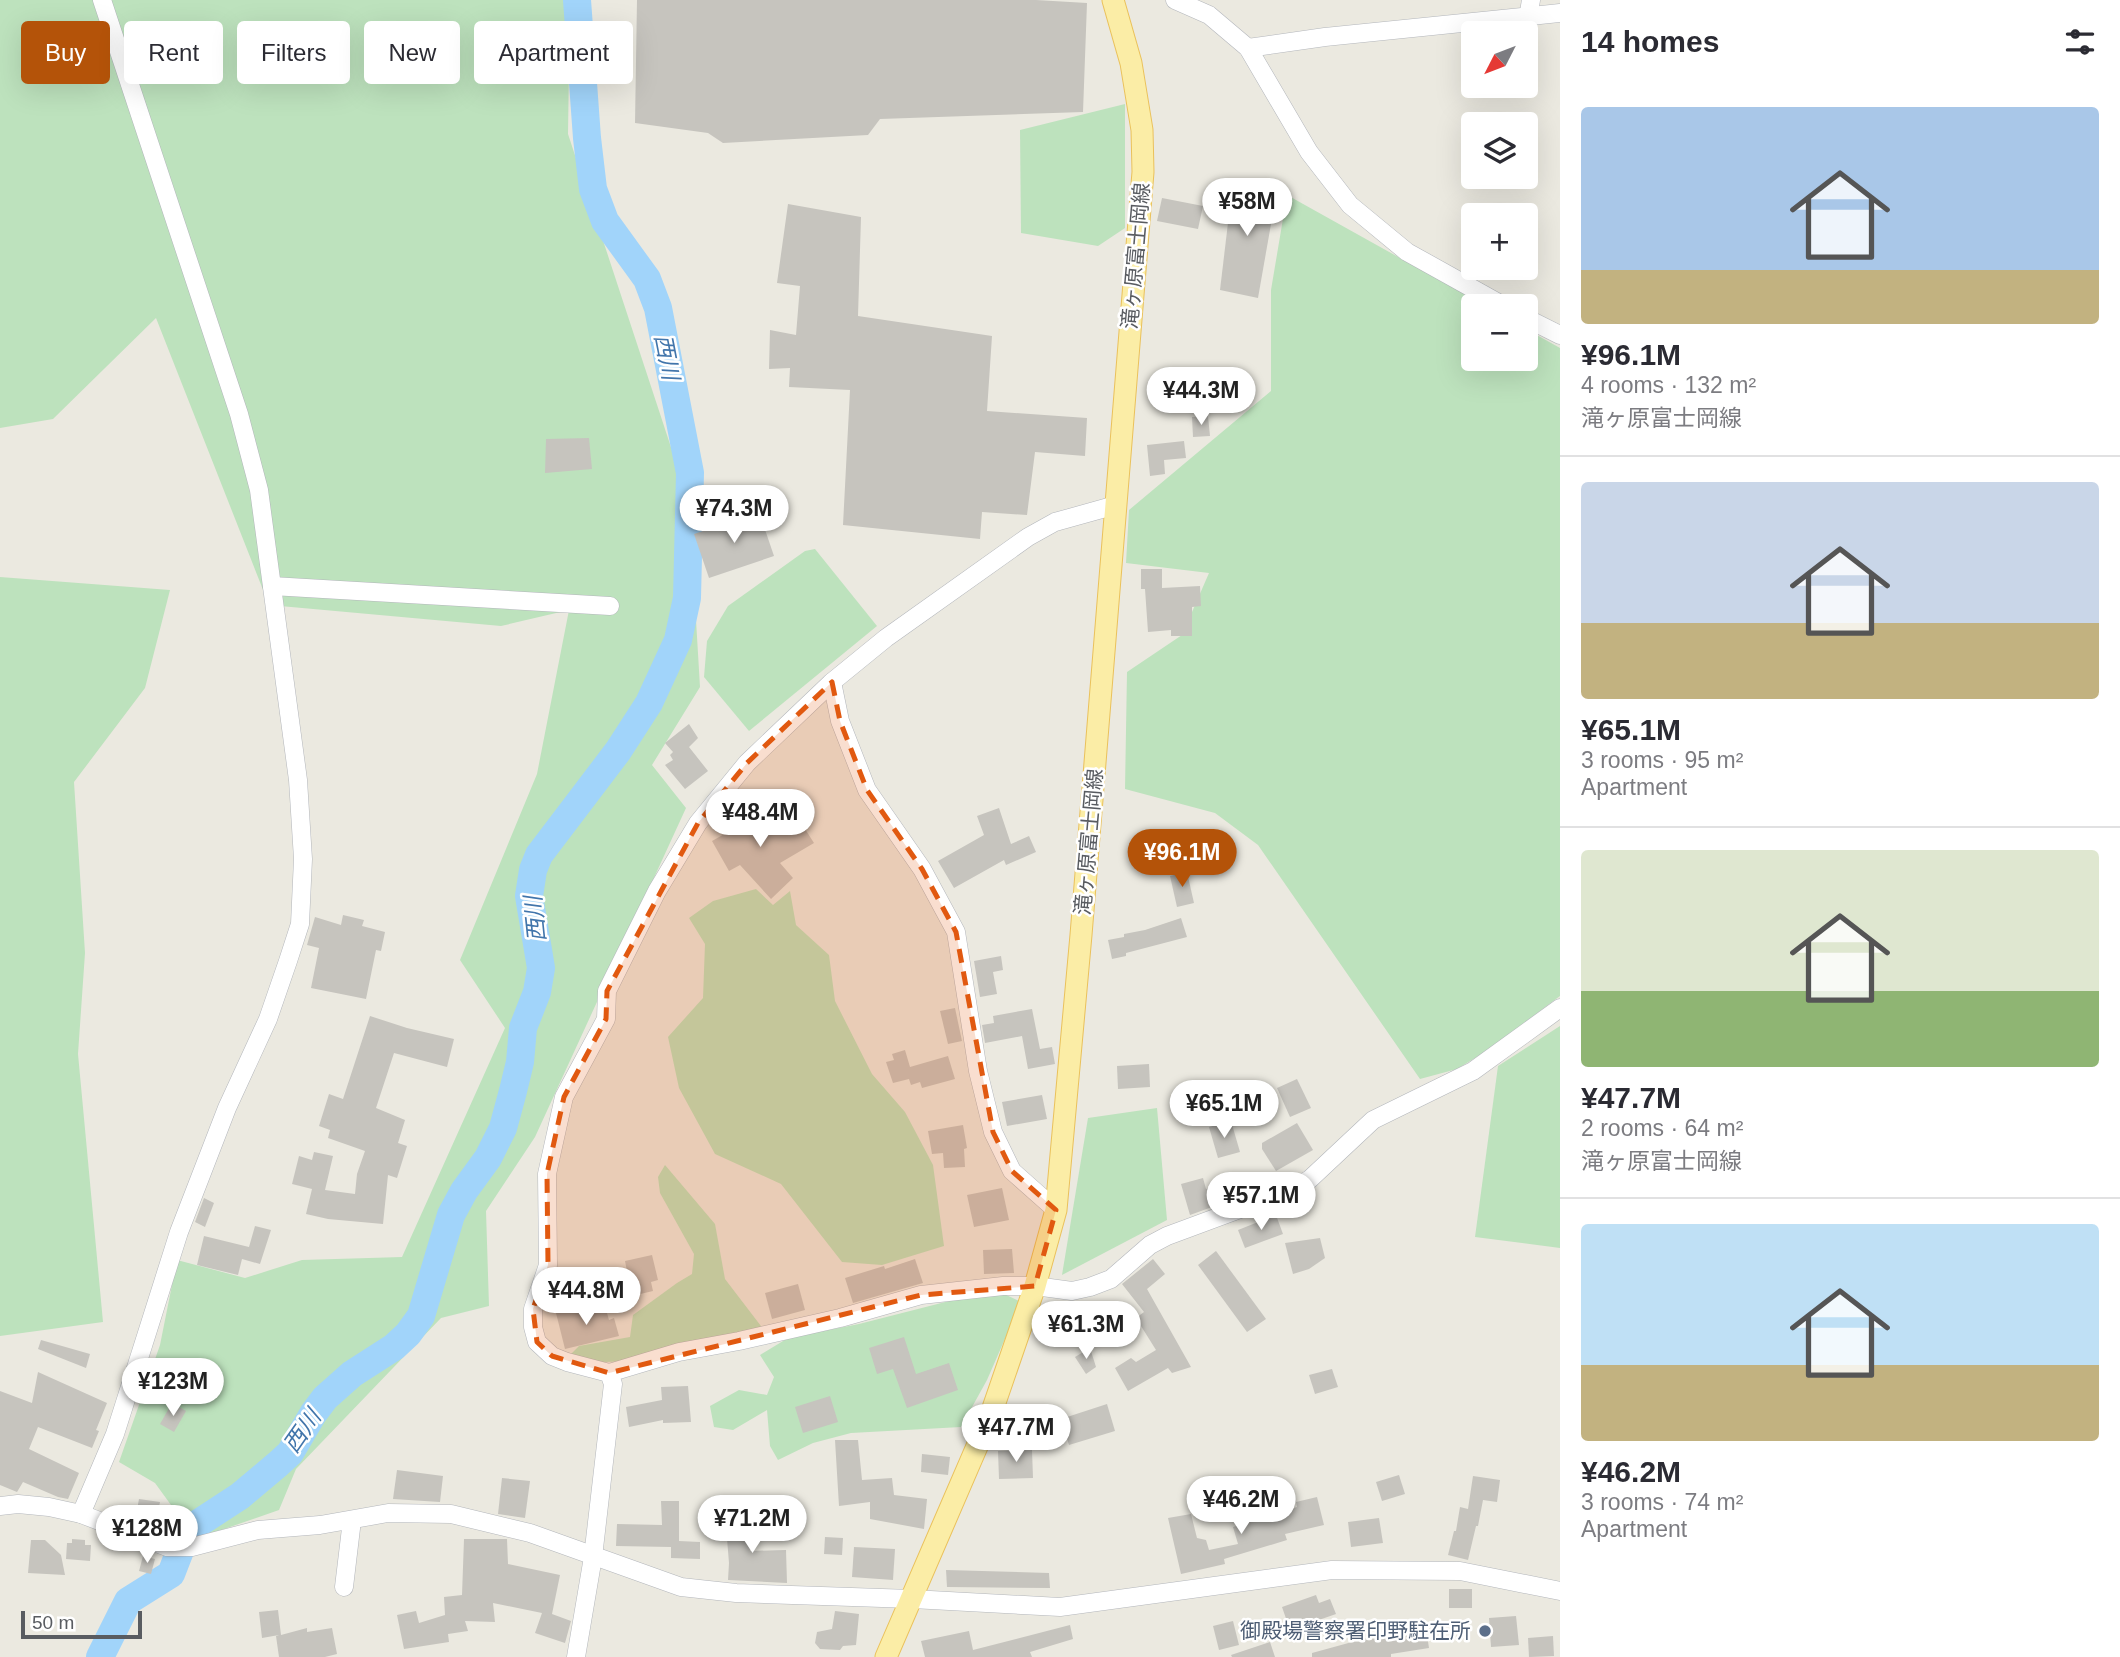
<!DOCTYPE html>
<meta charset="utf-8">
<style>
body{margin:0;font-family:Arial,"Noto Sans JP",sans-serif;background:#f7f7f7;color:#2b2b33;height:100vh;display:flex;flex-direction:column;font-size:26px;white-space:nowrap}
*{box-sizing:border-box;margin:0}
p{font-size:23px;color:#7c7c81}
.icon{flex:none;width:38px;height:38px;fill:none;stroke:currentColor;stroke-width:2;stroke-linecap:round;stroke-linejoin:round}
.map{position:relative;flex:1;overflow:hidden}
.panel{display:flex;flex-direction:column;background:#fff;width:560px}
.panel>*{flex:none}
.banner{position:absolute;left:21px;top:21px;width:665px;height:63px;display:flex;gap:14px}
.needle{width:46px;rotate:228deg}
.controls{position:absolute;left:1461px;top:21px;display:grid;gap:14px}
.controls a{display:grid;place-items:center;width:77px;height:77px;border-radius:7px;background:#fff;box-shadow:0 7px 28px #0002;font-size:35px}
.scale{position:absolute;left:21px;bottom:18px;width:121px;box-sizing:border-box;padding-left:7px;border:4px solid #595c61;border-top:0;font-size:19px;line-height:24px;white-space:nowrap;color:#595c61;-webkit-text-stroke:5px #fff;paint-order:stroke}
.price{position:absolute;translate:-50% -60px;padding:0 16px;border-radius:24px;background:#fff;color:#222;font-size:23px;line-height:46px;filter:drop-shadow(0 2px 4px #0008)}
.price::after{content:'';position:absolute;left:50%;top:42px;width:21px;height:16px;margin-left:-10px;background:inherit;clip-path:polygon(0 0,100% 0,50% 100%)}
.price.active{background:#b45309;color:#fff}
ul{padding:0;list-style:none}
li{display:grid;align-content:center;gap:14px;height:371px;padding:0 21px}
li+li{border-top:2px solid #e1e1e2}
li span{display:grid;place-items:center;height:217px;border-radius:7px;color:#555}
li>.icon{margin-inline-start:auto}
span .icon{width:126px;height:126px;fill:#fffc;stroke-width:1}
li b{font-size:30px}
h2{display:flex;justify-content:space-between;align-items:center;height:84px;padding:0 21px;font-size:30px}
.pill{padding:0 24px;border-radius:7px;background:#fff;box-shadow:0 7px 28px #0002;font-size:24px;line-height:63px}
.pill.active{background:#b45309;color:#fff}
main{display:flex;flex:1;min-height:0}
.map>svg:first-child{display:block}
.green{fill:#bde2bd}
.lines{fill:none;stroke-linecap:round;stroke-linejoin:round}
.river{stroke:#a1d4fa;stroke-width:28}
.building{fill:#c6c4be}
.minor-casing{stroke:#b3b6bb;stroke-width:19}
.major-casing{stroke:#eac15b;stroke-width:23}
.minor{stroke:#fff;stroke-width:18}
.major{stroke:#fbeda6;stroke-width:21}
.marked{fill:#e15910;fill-opacity:0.2;stroke:#e15910;stroke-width:5;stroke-dasharray:14 9;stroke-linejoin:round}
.service-dot{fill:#5c6f8a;stroke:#fff;stroke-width:2.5}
.labels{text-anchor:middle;stroke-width:5;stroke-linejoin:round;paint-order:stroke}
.street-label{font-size:21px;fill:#595c61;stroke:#fff}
.service-label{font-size:21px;fill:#4e5e75;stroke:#fff;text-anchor:end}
.water-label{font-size:23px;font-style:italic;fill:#4175ab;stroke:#fff}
</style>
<main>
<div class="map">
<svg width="1560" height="1657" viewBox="0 0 1560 1657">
<rect width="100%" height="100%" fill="#ebe9e0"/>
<g class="green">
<path d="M0,0H570L568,134L689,502L700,687L652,765L686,808L535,1137L486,1211L489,1306L441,1318L296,1469L279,1510L207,1535L179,1516L155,1483L119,1462L160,1345L177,1260L245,1278L302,1260L402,1257L505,1028L460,960L537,774L569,610L501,626L269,605L156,318L53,419L0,428Z"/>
<path d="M1125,104V228L1098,246L1021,233L1020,130Z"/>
<path d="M1287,195L1486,306H1474V359H1526V329L1560,348V996L1488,1050L1457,1069L1420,1079L1258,845L1215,813L1125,789L1127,672L1182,635L1209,573L1126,563L1129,510L1271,391V290Z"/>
<path d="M815,549L877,626L749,731L704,677L707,641L728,606L805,551Z"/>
<path d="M0,577L170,590L145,688L74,782L85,953L78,1054L103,1322L0,1336Z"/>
<path d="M756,889L773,905L790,891L796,925L829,955L835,1001L872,1074L905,1112L933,1165L944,1246L882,1265L842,1262L781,1184L715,1154L679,1088L668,1037L703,998L705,944L689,918L713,901Z"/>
<path d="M1560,1026V1248L1475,1237L1498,1066Z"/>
<path d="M1157,1108L1167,1220L1062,1275L1088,1118Z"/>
<path d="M665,1165L715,1224L725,1279L764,1330L637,1361L603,1362L569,1356L579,1346L630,1337L633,1315L677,1283L692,1274L694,1254L660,1193L658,1177Z"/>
<path d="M1000,1292L1021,1302L987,1380L961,1427L851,1433L813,1443L778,1460L770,1446L767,1410L733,1430L714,1427L710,1406L739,1390L767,1395L774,1377L760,1355L788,1338L859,1324L961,1298Z"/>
</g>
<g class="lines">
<path class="river" d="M100,1657L128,1601L171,1574L188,1530L240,1496L278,1464L290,1453L313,1414L325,1398L352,1374L394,1347L408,1334L421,1316L451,1215L464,1191L488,1158L503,1128L513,1091L520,1062L523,1028L537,992L541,968L529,896L533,870L539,855L618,751L649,703L678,640L687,598L690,473L658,308L647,279L605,221L593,189L587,138L577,0"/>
</g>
<g class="building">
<path d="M637,0H1036L1087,3L1083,112L880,119L868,135L723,143L708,133L635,123Z"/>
<path d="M1233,181L1277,190L1258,298L1220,290Z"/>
<path d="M1162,198L1203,206L1198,229L1157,221Z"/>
<path d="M788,204L861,217L858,316L992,336L987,411L1087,418L1085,456L1035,452L1027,515L982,512L980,539L843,525L850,390L789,387L790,368L769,369L770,330L796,335L800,286L777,283Z"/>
<path d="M1208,416L1210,436L1193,437L1192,417Z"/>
<path d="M589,438L592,469L545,473L546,439Z"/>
<path d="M1184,441L1186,458L1164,460L1165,474L1150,476L1147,445Z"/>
<path d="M759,512L774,556L709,578L694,534Z"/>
<path d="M1141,569H1162V588L1200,586L1201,606L1192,607V636H1171V630L1148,632L1145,589H1141Z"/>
<path d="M689,724L698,738L689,747L708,771L685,789L665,765L673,760L670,755L673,752L665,743Z"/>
<path d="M728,804L750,821L749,822L759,841L798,818L814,843L780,863L793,878L771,899L740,865L729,871L712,841L728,832L714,821Z"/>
<path d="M999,808L1011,844L1029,836L1036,852L1006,865L1004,860L954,888L938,861L984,835L977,816Z"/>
<path d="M1187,872L1194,903L1177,907L1170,876Z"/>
<path d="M343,915L364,920L362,926L385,932L381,951L376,950L366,999L311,988L319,948L307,945L315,917L341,925Z"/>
<path d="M1181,918L1187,937L1126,953V956L1112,959L1108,940L1124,937V934L1145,930Z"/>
<path d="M1001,956L1003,970L993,972L997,994L980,997L974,961Z"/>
<path d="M955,1008L962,1041L948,1044L940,1011Z"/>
<path d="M1032,1009L1040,1049L1052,1047L1055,1064L1028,1069L1022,1036L985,1043L982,1025L994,1023L993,1016Z"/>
<path d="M370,1016L407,1028L454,1039L447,1067L394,1053L376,1108L405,1120L398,1143L407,1146L397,1178L388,1175L383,1224L328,1219L306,1214L312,1189L292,1184L299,1156L312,1160L314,1152L333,1156L325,1190L355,1194L357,1174L365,1151L328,1138L330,1130L319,1126L329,1094L343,1099Z"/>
<path d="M905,1050L910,1067L948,1056L955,1079L922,1088L920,1082L911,1085L909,1079L893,1083L886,1062L894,1060L892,1054Z"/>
<path d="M1149,1064L1150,1087L1118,1089L1117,1066Z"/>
<path d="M1297,1079L1311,1108L1290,1117L1277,1088Z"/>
<path d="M1042,1095L1047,1119L1007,1126L1002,1102Z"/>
<path d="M1231,1121L1240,1152L1218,1158L1209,1127Z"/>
<path d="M1297,1123L1313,1150L1276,1171L1262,1149V1143Z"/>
<path d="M963,1125L967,1148L964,1149L965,1167L944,1168L943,1153L932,1154L928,1131Z"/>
<path d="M1251,1176L1256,1191L1190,1215L1181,1184L1203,1178L1206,1189Z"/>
<path d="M1002,1188L1009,1220L974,1227L967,1195Z"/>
<path d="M204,1198L214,1203L205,1227L195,1222Z"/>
<path d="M1276,1215L1283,1234L1245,1248L1238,1230Z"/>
<path d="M255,1226L271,1230L260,1264L242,1259L238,1275L197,1265L204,1236L249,1247Z"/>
<path d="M1320,1238L1325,1258L1309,1269L1293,1274L1285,1243Z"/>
<path d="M1012,1249L1014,1273L984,1274L983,1250Z"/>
<path d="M1216,1251L1266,1319L1247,1332L1198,1265Z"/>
<path d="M652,1255L658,1280L651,1282L653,1291L632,1296L625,1261Z"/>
<path d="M915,1259L923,1283L853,1303L845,1278L884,1266L885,1269Z"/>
<path d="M1153,1259L1165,1274L1147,1289L1191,1367L1172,1373L1168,1368L1128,1391L1115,1368L1131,1358L1136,1362L1156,1350L1136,1318L1144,1312L1122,1284Z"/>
<path d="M798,1284L805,1310L772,1319L765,1293Z"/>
<path d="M605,1306L609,1320L614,1318L619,1336L565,1349L556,1313L581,1307L582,1312Z"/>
<path d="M904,1337L916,1374L949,1363L958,1390L907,1408L893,1369L877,1374L869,1348Z"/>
<path d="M41,1340L90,1354L86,1368L38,1349Z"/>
<path d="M1090,1348L1096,1367L1086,1374L1075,1357Z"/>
<path d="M1332,1369L1338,1387L1315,1394L1309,1375Z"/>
<path d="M38,1372L107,1403L96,1430L99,1431L92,1448L38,1427L29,1449L79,1473L68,1499L58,1497L23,1482L17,1492L0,1485V1391L32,1403Z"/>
<path d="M688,1386L691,1422L663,1423V1420L629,1427L626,1407L662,1400L661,1387Z"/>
<path d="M830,1396L838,1422L803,1433L795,1407Z"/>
<path d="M172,1403L186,1411L174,1432L160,1424Z"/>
<path d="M1107,1404L1115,1431L1069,1445L1061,1419Z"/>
<path d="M835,1440H858L862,1480L892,1478L894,1495L927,1499L924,1529L870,1519V1502L839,1506Z"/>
<path d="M1032,1450L1033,1478L999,1479L998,1451Z"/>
<path d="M922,1454L950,1457L948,1475L921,1472Z"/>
<path d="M397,1470L443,1476L440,1502L393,1499Z"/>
<path d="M1399,1475L1405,1494L1382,1501L1376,1482Z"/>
<path d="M1473,1476L1500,1480L1497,1502L1483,1500L1478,1526H1476L1468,1560L1448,1555L1454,1531H1456L1460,1507L1468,1509Z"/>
<path d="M502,1478L530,1481L525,1518L498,1514Z"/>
<path d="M1317,1497L1324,1525L1285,1534L1287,1540L1224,1559L1225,1564L1181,1574L1168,1518L1191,1514L1197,1538L1206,1540L1209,1550L1238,1544L1233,1527L1297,1507L1296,1502Z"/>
<path d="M139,1499L160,1502L155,1525L135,1521Z"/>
<path d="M661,1501H679V1541L700,1542V1559L671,1558V1547L616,1546L617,1524L662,1525Z"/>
<path d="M747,1512L750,1551L786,1550L787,1583L728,1580L729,1563L725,1514Z"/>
<path d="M1379,1518L1383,1543L1351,1547L1348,1522Z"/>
<path d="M825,1537L843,1538L842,1555L824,1554Z"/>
<path d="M72,1539L85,1540V1545H91L90,1561L66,1559L67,1543H72Z"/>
<path d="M464,1539H507L508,1564L560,1575L552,1614L571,1621L565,1643L535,1633L542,1613L493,1603L495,1622L465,1621L468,1631L448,1634L449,1642L404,1649L397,1615L416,1611L419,1623L445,1615L444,1597L462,1595Z"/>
<path d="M31,1540H45L61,1555L65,1575L28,1573Z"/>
<path d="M854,1547L895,1549L893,1580L852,1577Z"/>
<path d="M143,1556L155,1559L151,1574L139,1571Z"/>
<path d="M946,1570L1049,1573L1050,1588L947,1587Z"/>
<rect x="1449" y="1589" width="23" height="19"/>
<path d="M1316,1595L1319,1603L1330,1599L1336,1614L1290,1630L1282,1607Z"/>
<path d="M278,1610L281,1635L307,1628V1632L332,1628L337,1654L325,1657H279L276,1636L279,1635L262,1638L259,1612Z"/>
<path d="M835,1611L859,1614L856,1645L843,1646L840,1650L820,1649L815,1643L817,1632L832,1629Z"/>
<path d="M1516,1616L1519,1645L1491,1647L1489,1618Z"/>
<path d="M1233,1621L1239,1645L1219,1650L1213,1626Z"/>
<path d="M1425,1622L1429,1648L1391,1654V1657H1312V1653Z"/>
<path d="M1070,1625L1073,1639L1030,1652L1032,1657H925L921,1641L969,1631L973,1650Z"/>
<path d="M1553,1636L1554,1656L1529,1657L1528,1638Z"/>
<path d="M1270,1642L1275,1657H1232L1231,1655Z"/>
</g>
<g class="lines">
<defs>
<g id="minor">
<path d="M1175,0L1209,15L1248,48L1309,152L1350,205L1407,252L1504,306"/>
<path d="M1528,18L1531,0"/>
<path d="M1248,48L1325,37L1560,13"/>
<path d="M1526,318L1560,335"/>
<path d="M272,586L610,606"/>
<path d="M832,682L840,721L867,790L922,869L956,932L978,1071L993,1132L1012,1171L1056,1210"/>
<path d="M609,1373L679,1352L739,1341L840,1318L921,1295L1003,1286H1035L1072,1291L1090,1287L1111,1279L1150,1245L1167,1236L1294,1189L1310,1179L1373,1120L1473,1071L1560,1008"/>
<path d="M0,1506L18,1504L49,1507L81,1514L167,1547H192L258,1530L320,1525L388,1513L451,1514L530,1533L681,1587L736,1593L912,1599L1060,1607L1332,1570L1460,1571L1560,1591"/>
<path d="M81,1514L115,1434L179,1232L227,1108L268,1019L288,961L300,924L303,859L298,780L259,490L239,414L102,0"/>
<path d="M344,1587L352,1520"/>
<path d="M576,1657L593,1557L613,1384L609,1373L567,1362L552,1356L537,1342L533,1327V1309L548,1265L547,1174L564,1097L606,1019L607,991L657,891L698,823L747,763L832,682L886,638L1028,537L1055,522L1116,505"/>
</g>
<path id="major" d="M886,1657L991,1414L1035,1286L1056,1210L1081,935L1143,172L1142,130L1131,63L1113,0"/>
</defs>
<use href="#minor" class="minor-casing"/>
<use href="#major" class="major-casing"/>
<use href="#minor" class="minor"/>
<use href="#major" class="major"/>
</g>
<path class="marked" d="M832,682L840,721L867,790L922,869L956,932L993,1132L1012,1171L1056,1210L1035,1286L921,1295L609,1373L552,1356L537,1342L533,1309L548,1265L547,1174L564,1097L606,1019L607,991L698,823L747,763Z"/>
<circle class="service-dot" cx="1485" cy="1631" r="7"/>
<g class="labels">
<g class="street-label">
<text transform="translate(1136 256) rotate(-85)" y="7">滝ヶ原富士岡線</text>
<text transform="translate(1089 842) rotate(-85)" y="7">滝ヶ原富士岡線</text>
</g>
<g class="service-label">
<text x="1471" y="1638">御殿場警察署印野駐在所</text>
</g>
<g class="water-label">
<text transform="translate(667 357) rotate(79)" y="8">西川</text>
<text transform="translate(535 919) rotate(-96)" y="8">西川</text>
<text transform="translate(302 1431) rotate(-55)" y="8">西川</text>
</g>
</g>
</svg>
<div class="controls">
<a><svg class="needle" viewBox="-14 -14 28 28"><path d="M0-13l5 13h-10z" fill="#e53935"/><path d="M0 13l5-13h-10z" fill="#7c7c81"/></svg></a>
<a><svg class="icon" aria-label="layers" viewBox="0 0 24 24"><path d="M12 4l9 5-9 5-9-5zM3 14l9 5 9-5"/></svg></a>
<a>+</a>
<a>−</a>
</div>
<div class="scale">50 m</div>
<b class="price" style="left:1247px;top:238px">¥58M</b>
<b class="price" style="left:1201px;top:427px">¥44.3M</b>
<b class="price" style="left:734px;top:545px">¥74.3M</b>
<b class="price" style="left:760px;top:849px">¥48.4M</b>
<b class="price active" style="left:1182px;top:889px">¥96.1M</b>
<b class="price" style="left:1224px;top:1140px">¥65.1M</b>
<b class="price" style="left:1261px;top:1232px">¥57.1M</b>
<b class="price" style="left:586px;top:1327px">¥44.8M</b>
<b class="price" style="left:1086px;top:1361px">¥61.3M</b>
<b class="price" style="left:173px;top:1418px">¥123M</b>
<b class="price" style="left:1016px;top:1464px">¥47.7M</b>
<b class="price" style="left:1241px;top:1536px">¥46.2M</b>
<b class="price" style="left:752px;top:1555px">¥71.2M</b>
<b class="price" style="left:147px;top:1565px">¥128M</b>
<div class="banner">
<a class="pill active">Buy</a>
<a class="pill">Rent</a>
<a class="pill">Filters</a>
<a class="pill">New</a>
<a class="pill">Apartment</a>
</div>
</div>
<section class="panel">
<h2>14 homes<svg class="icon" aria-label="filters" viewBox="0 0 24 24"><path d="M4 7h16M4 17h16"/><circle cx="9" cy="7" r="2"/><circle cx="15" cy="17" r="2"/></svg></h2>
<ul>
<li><span style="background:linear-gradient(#a9c7e8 75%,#c2b280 0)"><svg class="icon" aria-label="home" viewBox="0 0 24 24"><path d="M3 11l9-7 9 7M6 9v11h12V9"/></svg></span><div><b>¥96.1M</b><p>4 rooms · 132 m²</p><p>滝ヶ原富士岡線</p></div></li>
<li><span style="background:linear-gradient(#c9d6e8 65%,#c2b280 0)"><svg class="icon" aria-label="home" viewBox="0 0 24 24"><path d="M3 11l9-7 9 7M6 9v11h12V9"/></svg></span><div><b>¥65.1M</b><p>3 rooms · 95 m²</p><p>Apartment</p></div></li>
<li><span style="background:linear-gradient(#dfe7d0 65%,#8fb573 0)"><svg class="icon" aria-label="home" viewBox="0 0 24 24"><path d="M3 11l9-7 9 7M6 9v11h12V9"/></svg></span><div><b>¥47.7M</b><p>2 rooms · 64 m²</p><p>滝ヶ原富士岡線</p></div></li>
<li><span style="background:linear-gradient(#bfe0f5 65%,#c2b280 0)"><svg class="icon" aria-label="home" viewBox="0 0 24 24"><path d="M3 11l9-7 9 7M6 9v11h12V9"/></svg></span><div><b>¥46.2M</b><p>3 rooms · 74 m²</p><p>Apartment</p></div></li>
</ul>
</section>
</main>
